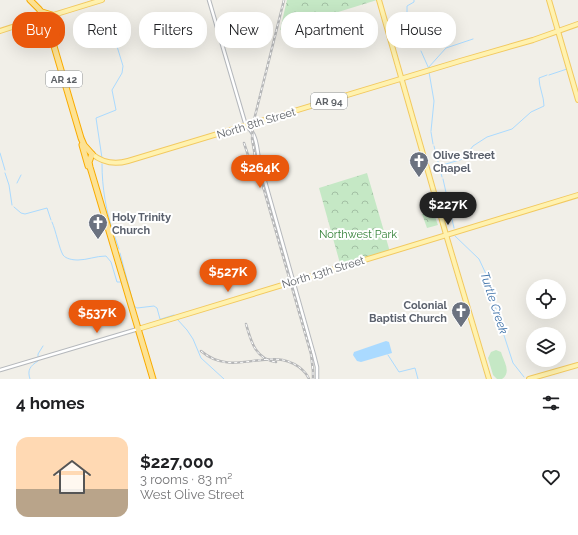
<!DOCTYPE html>
<meta charset="utf-8">
<style>
body{margin:0;font-family:Raleway,sans-serif;background:#f2f2f2;color:#202124;height:100vh;display:flex;flex-direction:column;font-size:15px;white-space:nowrap}
*{box-sizing:border-box;margin:0}
p{font-size:13px;color:#757577}
.icon{flex:none;width:22px;height:22px;fill:none;stroke:currentColor;stroke-width:2;stroke-linecap:round;stroke-linejoin:round}
.map{position:relative;height:379px;overflow:hidden}
.details{display:flex;flex-direction:column;background:#fff;flex:1}
.details>*{flex:none}
.banner{position:absolute;left:12px;top:12px;width:554px;height:36px;display:flex;gap:8px}
.fabs{position:absolute;left:526px;top:279px;display:grid;gap:8px}
.fabs a{display:grid;place-items:center;width:40px;height:40px;border-radius:50%;background:#fff;box-shadow:0 4px 16px #0002;font-size:20px}
.price{position:absolute;translate:-50% -34px;padding:0 9px;border-radius:14px;background:#ea580c;color:#fff;font-size:13px;line-height:26px;filter:drop-shadow(0 1px 2px #0008)}
.price::after{content:'';position:absolute;left:50%;top:24px;width:12px;height:9px;margin-left:-6px;background:inherit;clip-path:polygon(0 0,100% 0,50% 100%)}
.price.current{background:#222;color:#fff}
ul{padding:0;list-style:none}
li{display:flex;align-items:center;gap:12px;height:100px;padding:0 16px}
li span{display:grid;place-items:center;flex:none;width:112px;height:80px;border-radius:12px;color:#555}
li>.icon{margin-inline-start:auto}
span .icon{width:48px;height:48px;fill:#fffc;stroke-width:1}
li b{font-size:17px}
h2{display:flex;justify-content:space-between;align-items:center;height:48px;padding:0 16px;font-size:17px}
.chip{padding:0 14px;border-radius:16px;background:#fff;box-shadow:0 4px 16px #0002;font-size:14px;line-height:36px}
.chip.current{background:#ea580c;color:#fff}
.map>svg:first-child{display:block}
.grass{fill:#c5e8c5}
.forest{fill:url(#forest-crowns)}
.water{fill:#aadaff}
.lines{fill:none;stroke-linecap:round;stroke-linejoin:round}
.stream{stroke:#aadaff;stroke-width:1}
.minor-casing{stroke:#b5b8bc;stroke-width:4.5}
.major-casing{stroke:#f2c960;stroke-width:6}
.highway-casing{stroke:#f9ab00;stroke-width:7}
.minor{stroke:#fff;stroke-width:2.5}
.major{stroke:#fff2af;stroke-width:4}
.highway{stroke:#fde293;stroke-width:5}
.rail-casing{stroke:#b6b7b8;stroke-width:2.5}
.rail{stroke:#fff;stroke-width:1;stroke-dasharray:3;stroke-linecap:butt}
.labels{text-anchor:middle;stroke-width:4;stroke-linejoin:round;paint-order:stroke}
.shield{fill:#fff;stroke:#8f9295;stroke-width:1}
.shield-label{font-size:10px;font-weight:bold;fill:#5f6368}
.street-label{font-size:11px;fill:#5f6368;stroke:#fff}
.worship-label{font-size:11px;font-weight:bold;fill:#5b616d;stroke:#fff;text-anchor:start}
.park-label{font-size:11px;fill:#348238;stroke:#fff}
.water-label{font-size:12px;font-style:italic;fill:#4174aa;stroke:#fff}
</style>
<div class="map">
<svg width="578" height="379" viewBox="0 0 578 379">
<defs>
<pattern id="forest-crowns" width="20" height="18" patternUnits="userSpaceOnUse"><rect width="20" height="18" fill="#c5e8c5"/><path d="M2 6a3 3 0 1 1 6 0M12 15a3 3 0 1 1 6 0" fill="none" stroke="#a3c0a4"/></pattern>
</defs>
<rect width="100%" height="100%" fill="#f1efe8"/>
<path class="grass" d="M496,350L501,352L502,355C505,363 511,373 502,379H497L493,375L488,358L491,352Z"/>
<g class="forest">
<path d="M287,0H377L280,30Z"/>
<path d="M367,173L390,252L341,267L319,188Z"/>
<path d="M433,211L438,225L427,228L422,214Z"/>
</g>
<path class="water" d="M386,341L389,342L392,353L361,362L357,361L353,355L354,352Z"/>
<g class="lines">
<g class="stream">
<path d="M407,14V6L414,2V0"/>
<path d="M407,17L415,36"/>
<path d="M421,51L429,69"/>
<path d="M428,68L446,48L473,39"/>
<path d="M429,72L434,101L431,131"/>
<path d="M549,75L567,69"/>
<path d="M431,132L433,144"/>
<path d="M434,146L442,177"/>
<path d="M0,153L5,170"/>
<path d="M102,158L96,118L116,110L112,90L122,73L123,66L112,30"/>
<path d="M102,164C102,188 106,211 114,235"/>
<path d="M439,166L463,159L473,146L487,137L512,129L531,112L544,106C544,96 539,88 539,78L547,75"/>
<path d="M5,173L9,185L12,205"/>
<path d="M443,179L454,228"/>
<path d="M17,183L21,175"/>
<path d="M14,207L21,213L25,214L47,208L51,220"/>
<path d="M52,222C56,231 59,248 63,255C66,259 73,260 78,260C87,260 96,256 106,256L111,262L117,282H121"/>
<path d="M455,236L479,259L486,274L499,320L513,363L524,377"/>
<path d="M115,237L119,249"/>
<path d="M120,253L134,306L137,308L154,306L157,308L160,319H161L174,315"/>
<path d="M177,319L187,330L193,339L201,358L224,379"/>
<path d="M388,355L399,372L415,368L418,379"/>
<path d="M38,357V354L43,346"/>
<path d="M30,379C27,370 30,366 38,361"/>
</g>
<defs>
<g id="minor">
<path d="M209,0L246,126C257,133 257,149 259,160L314,355L317,367V379"/>
<path d="M0,370L138,329"/>
</g>
<g id="major">
<path d="M379,0L447,238L489,379"/>
<path d="M549,0L578,100"/>
<path d="M50,16L102,0"/>
<path d="M0,31L40,18"/>
<path d="M92,154C103,163 114,165 128,161L460,61L533,40L578,24"/>
<path d="M138,329L578,195"/>
<path d="M529,379L578,365"/>
</g>
<g id="highway">
<path d="M30,0L39,9L46,19L81,138L84,145L92,154"/>
<path d="M42,12L52,15L49,19L48,24"/>
<path d="M37,19L44,21L47,25"/>
<path d="M82,145L88,166"/>
<path d="M92,154L89,162L90,167L153,379"/>
</g>
</defs>
<use href="#minor" class="minor-casing"/>
<use href="#major" class="major-casing"/>
<use href="#highway" class="highway-casing"/>
<use href="#minor" class="minor"/>
<use href="#major" class="major"/>
<use href="#highway" class="highway"/>
<defs>
<g id="rail">
<path d="M284,0L253,124L252,139L256,162L311,354L313,371V379"/>
<path d="M244,143L250,161L254,167"/>
<path d="M246,324C251,341 255,359 276,362"/>
<path d="M201,351C234,379 268,345 299,367C304,371 307,374 309,379"/>
</g>
</defs>
<use href="#rail" class="rail-casing"/>
<use href="#rail" class="rail"/>
</g>
<defs>
<symbol id="church-pin" viewBox="-11 -11 22 30"><path d="M0 17L-7.5 6A9.5 9.5 0 1 1 7.5 6Z" fill="#6b7280" stroke="#fff"/><path d="M-1.2-6h2.4v3.5h3.3v2.4h-3.3V6h-2.4V-.1h-3.3v-2.4h3.3Z" fill="#fff"/></symbol>
</defs>
<g fill-rule="evenodd">
<use href="#church-pin" x="408" y="150" width="22" height="30"/>
<use href="#church-pin" x="87" y="212" width="22" height="30"/>
<use href="#church-pin" x="450" y="300" width="22" height="30"/>
</g>
<g class="labels">
<g class="shield">
<rect x="46" y="71" width="36" height="16" rx="3"/>
<rect x="311" y="93" width="36" height="16" rx="3"/>
</g>
<g class="shield-label">
<text x="64" y="83">AR 12</text>
<text x="329" y="105">AR 94</text>
</g>
<g class="street-label">
<text transform="translate(256 123) rotate(-17)" y="4">North 8th Street</text>
<text transform="translate(323 272) rotate(-17)" y="4">North 13th Street</text>
</g>
<g class="worship-label">
<text x="433" y="159">Olive Street<tspan x="433" dy="13">Chapel</tspan></text>
<text x="112" y="221">Holy Trinity<tspan x="112" dy="13">Church</tspan></text>
<text x="447" y="309" text-anchor="end">Colonial<tspan x="447" dy="13">Baptist Church</tspan></text>
</g>
<g class="park-label">
<text x="358" y="238">Northwest Park</text>
</g>
<g class="water-label">
<text transform="translate(494 303) rotate(72)" y="4">Turtle Creek</text>
</g>
</g>
</svg>
<div class="fabs">
<a><svg class="icon" aria-label="locate" viewBox="0 0 24 24"><circle cx="12" cy="12" r="6"/><path d="M12 2v4M12 18v4M2 12h4M18 12h4"/></svg></a>
<a><svg class="icon" aria-label="layers" viewBox="0 0 24 24"><path d="M12 4l9 5-9 5-9-5zM3 14l9 5 9-5"/></svg></a>
</div>
<b class="price" style="left:260px;top:189px">$264K</b>
<b class="price current" style="left:448px;top:226px">$227K</b>
<b class="price" style="left:228px;top:293px">$527K</b>
<b class="price" style="left:97px;top:334px">$537K</b>
<div class="banner">
<a class="chip current">Buy</a>
<a class="chip">Rent</a>
<a class="chip">Filters</a>
<a class="chip">New</a>
<a class="chip">Apartment</a>
<a class="chip">House</a>
</div>
</div>
<section class="details">
<h2>4 homes<svg class="icon" aria-label="filters" viewBox="0 0 24 24"><path d="M4 7h16M4 17h16"/><circle cx="9" cy="7" r="2"/><circle cx="15" cy="17" r="2"/></svg></h2>
<ul>
<li><span style="background:linear-gradient(#ffd9b3 65%,#b9a48a 0)"><svg class="icon" aria-label="home" viewBox="0 0 24 24"><path d="M3 11l9-7 9 7M6 9v11h12V9"/></svg></span><div><b>$227,000</b><p>3 rooms · 83 m²</p><p>West Olive Street</p></div><svg class="icon" aria-label="heart" viewBox="0 0 24 24"><path d="M12 20l-8-8c-3-5 5-10 8-4 3-6 11-1 8 4z"/></svg></li>
</ul>
</section>
